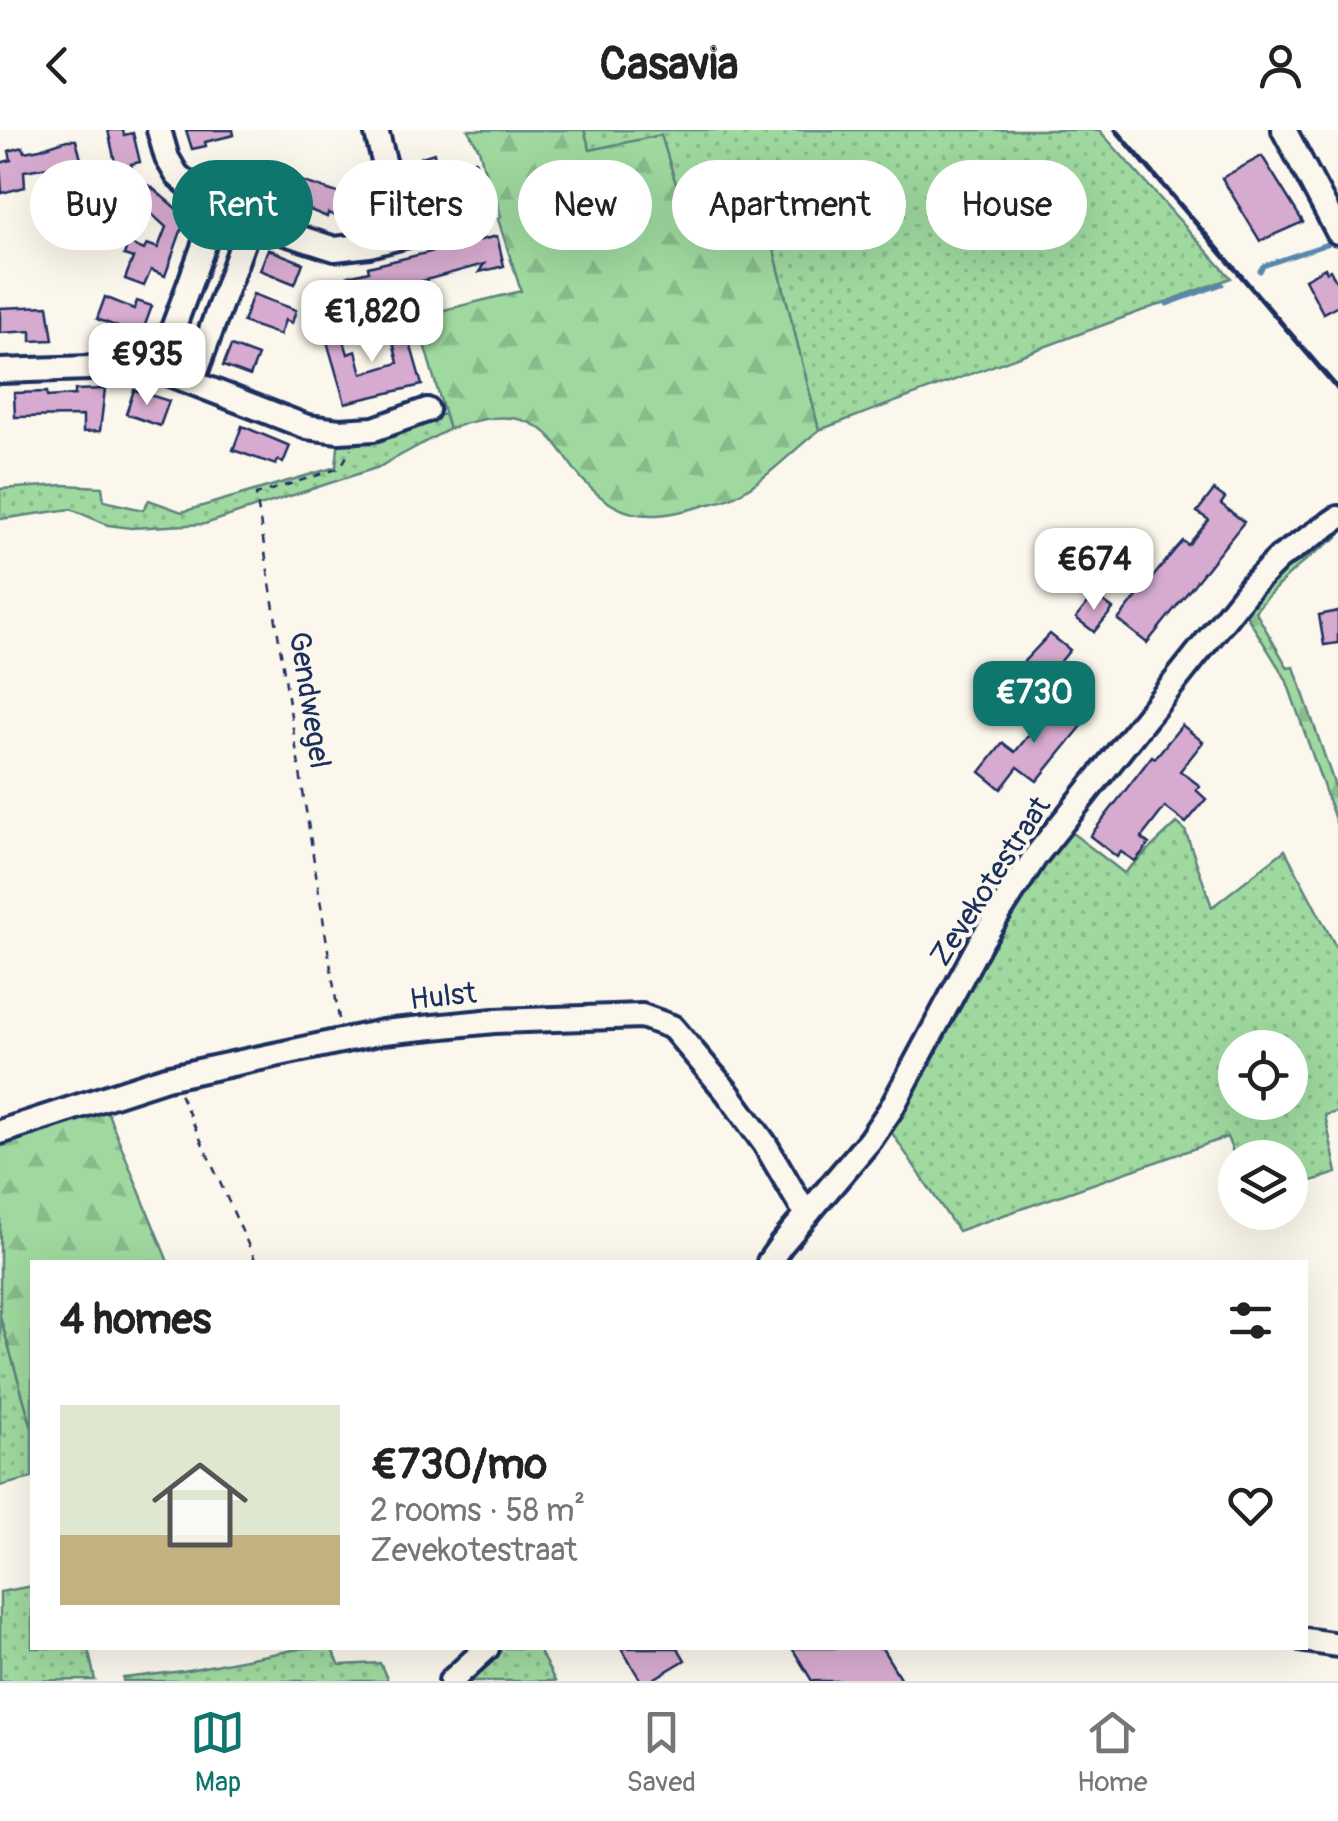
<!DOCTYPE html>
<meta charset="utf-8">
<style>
body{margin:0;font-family:Pangolin,sans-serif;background:#f6f6f6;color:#222;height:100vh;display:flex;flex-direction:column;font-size:38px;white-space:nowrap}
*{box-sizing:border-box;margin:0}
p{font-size:32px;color:#767676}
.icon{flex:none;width:55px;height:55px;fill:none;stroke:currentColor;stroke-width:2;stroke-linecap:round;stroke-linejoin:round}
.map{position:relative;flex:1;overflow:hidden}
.drawer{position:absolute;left:30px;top:1130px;width:1278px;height:390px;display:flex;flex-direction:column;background:#fff;border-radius:0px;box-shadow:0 10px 40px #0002}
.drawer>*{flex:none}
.banner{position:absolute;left:30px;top:30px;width:1280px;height:90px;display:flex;gap:20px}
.buttons{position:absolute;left:1218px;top:900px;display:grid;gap:20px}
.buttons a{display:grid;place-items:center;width:90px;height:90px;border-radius:50%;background:#fff;box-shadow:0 10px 40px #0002;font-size:50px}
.price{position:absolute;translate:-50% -85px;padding:0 22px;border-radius:20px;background:#fff;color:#222;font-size:32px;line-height:65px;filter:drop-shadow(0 2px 5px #0008)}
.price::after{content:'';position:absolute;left:50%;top:60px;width:30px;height:22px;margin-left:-15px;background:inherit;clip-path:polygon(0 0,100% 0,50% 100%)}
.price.on{background:#0f766e;color:#fff}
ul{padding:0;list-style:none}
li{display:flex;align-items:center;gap:30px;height:250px;padding:0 30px}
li+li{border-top:2px solid #e0e0e0}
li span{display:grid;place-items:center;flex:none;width:280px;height:200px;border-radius:0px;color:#555}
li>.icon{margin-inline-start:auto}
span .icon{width:120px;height:120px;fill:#fffc;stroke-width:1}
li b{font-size:42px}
h2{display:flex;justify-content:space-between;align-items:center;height:120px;padding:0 30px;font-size:42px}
.tag{padding:0 35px;border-radius:45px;background:#fff;box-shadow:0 10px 40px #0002;font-size:35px;line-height:90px}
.tag.on{background:#0f766e;color:#fff}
header{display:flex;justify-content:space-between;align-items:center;height:130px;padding:0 30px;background:#fff;font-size:45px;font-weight:800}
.dock{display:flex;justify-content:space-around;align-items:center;height:140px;border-top:2px solid #e0e0e0;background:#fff;font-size:28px;color:#767676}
.dock a{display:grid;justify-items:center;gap:5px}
.dock .on{color:#0f766e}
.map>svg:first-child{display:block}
.green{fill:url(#green-dots);stroke:#5d847e;stroke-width:2.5;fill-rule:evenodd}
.forest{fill:url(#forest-firs);stroke:#5d847e;stroke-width:2.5}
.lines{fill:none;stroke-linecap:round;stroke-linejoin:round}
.stream{stroke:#5987ae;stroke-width:5}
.building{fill:#d7abcf;stroke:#1b2f5e;stroke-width:2.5}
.minor-casing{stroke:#1b2f5e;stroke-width:30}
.path{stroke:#1b2f5e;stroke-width:2.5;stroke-dasharray:8 8;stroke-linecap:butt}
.minor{stroke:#fbf7ec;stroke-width:22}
.rail{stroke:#1b2f5e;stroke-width:5}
.labels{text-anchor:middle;stroke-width:8;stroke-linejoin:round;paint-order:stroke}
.street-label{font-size:30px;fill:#1b2f5e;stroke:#fbf7ec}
</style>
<header><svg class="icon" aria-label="back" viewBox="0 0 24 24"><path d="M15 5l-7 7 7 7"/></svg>Casavia<svg class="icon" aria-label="person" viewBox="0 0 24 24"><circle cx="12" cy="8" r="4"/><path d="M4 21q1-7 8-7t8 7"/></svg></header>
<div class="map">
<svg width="1338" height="1551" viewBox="0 0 1338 1551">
<defs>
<pattern id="green-dots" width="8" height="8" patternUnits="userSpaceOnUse" patternTransform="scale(2.5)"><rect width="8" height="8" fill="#9fd99f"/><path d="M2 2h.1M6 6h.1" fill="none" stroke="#88bb8b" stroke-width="1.8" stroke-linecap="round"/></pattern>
<pattern id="forest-firs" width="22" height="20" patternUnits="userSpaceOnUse" patternTransform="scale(2.5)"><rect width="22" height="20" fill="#9fd99f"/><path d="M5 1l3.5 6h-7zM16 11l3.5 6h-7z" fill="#88bb8b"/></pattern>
</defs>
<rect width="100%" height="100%" fill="#fbf7ec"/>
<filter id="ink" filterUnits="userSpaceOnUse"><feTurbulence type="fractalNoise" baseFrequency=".01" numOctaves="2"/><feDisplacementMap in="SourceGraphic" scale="20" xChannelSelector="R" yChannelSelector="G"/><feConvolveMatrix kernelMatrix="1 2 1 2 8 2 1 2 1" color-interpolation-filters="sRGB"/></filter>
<g filter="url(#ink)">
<g class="green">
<path d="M584,0H1099L1231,148L819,300L764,81L690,100L661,6L590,20Z"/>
<path d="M444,284L449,299L379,337L205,394L131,398L108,395L71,379L0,389V359L64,355L102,357L104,371L143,380L149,370L182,382L336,337L339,308L391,300Z"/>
<path d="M1177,693L1185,700L1212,777L1285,720L1338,821V982L1325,985L1337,1043L1290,1058V1028L1235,1027L1227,1007L958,1101L892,1003L979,836L1067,699L1124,743ZM1235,918H1290V972H1235Z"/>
<path d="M0,1186L32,1298V1348L0,1356Z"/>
<path d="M32,1456V1518H88L95,1550L0,1551V1462Z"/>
<path d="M304,1518H331L340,1535L380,1533L388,1551H123V1548L183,1541Z"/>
<path d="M501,1518H538L555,1551H466Z"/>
</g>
<g class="forest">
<path d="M468,0H584L590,20L661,5L690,100L764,80L819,300C791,322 767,349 735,366C725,372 710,373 699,377C645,392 615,389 577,343C566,329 554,306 538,297C510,280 478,289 449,299L416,187L521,161L498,89L501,86L495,65L491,66L479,19Z"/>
<path d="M1338,394V407C1305,428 1280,451 1255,481L1288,538L1294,537L1338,665V698L1286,549L1241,477L1256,457Z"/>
<path d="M105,976L168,1132H32V1298L0,1186V1014Z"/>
</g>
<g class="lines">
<g class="stream">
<path d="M1260,141L1263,136L1330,113"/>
<path d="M1167,174L1222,154"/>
</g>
</g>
<g class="building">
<path d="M108,0H123L124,5L133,3L140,32L131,34L138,62L149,55L186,87L165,146L151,140L144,156L125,149L133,128L124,125L128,113L144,120L147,114L158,118L166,97L120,55Z"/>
<path d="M186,0H233L234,5L205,12L206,16L192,19Z"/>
<path d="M67,10H76L82,33L59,41H49L48,37L24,41L25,57L2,63L0,33L11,30L9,21L23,17L24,22L40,19Z"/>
<path d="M434,23L437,40L475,30L482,57L416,74L411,53L426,48L421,27Z"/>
<path d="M1262,26L1303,92L1260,111L1222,48Z"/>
<path d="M289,47L353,68L346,90L328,83L327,87L281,68Z"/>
<path d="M497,106L504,136L479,142L484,134L353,170L348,146L369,141L368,137Z"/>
<path d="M268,119L303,133L295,154L260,140Z"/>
<path d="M1325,138L1327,142L1330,140L1338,155V175L1323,183L1305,149Z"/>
<path d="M253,164L296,180L292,193L285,190L280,205L243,192Z"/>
<path d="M105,167L134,179L137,171L152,176L141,206L97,189Z"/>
<path d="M332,172L348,224L356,221L362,244L398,233L390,198L410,193L413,205L408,206L422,255L345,273L326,208Z"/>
<path d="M48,176L53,210L31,211V201L0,203V178Z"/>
<path d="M231,216L258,226L250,246L223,236Z"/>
<path d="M105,259L100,301L83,302V286L15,287L14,263L47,262V267L75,265V260Z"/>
<path d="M134,260L169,271L160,296L126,284Z"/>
<path d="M242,296L290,316L283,333L278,330L276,335L233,320Z"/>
<path d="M1214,360L1225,368L1221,374L1244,392L1147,513L1118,490L1174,421L1183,411L1188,415L1209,390L1197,382Z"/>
<path d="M1094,465L1113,479L1094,502L1076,488Z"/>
<path d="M1338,481V513L1324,515L1319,485Z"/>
<path d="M1050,504L1070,520L1043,553L1031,544L1023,553L1012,544Z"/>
<path d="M1047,568L1082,596L1037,651L1018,637L1001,659L980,642L1003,613L1015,622L1037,595L1030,589Z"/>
<path d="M1182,595L1203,612L1180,641L1200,656L1196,660L1206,669L1186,693L1165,677L1141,708L1149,714L1135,731L1121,722L1117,727L1090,706L1152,626L1155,628Z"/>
<path d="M621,1518H678L685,1530L650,1551H641Z"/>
<path d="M792,1518H882L902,1551H812Z"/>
</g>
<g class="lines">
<defs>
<g id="minor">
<path d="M159,0L167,28L177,45L202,66L260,95L335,119L369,115L472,89"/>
<path d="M376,0L403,105"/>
<path d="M1284,0L1338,102"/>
<path d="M158,239L218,77"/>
<path d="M0,241L149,236L307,297L339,301L374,299L427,280"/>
<path d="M192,252L251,91"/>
<path d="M0,1002L166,948L383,902L494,891L642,886L672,897L727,962L765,1014L800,1074L809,1082"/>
<path d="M769,1132L781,1115L870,1010L891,979L980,813L1035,727L1251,456L1279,428L1338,388"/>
<path d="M1305,1510L1338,1515"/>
<path d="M451,1551L487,1518"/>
</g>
</defs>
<use href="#minor" class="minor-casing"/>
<g class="path">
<path d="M339,889L256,365L340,338L351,319"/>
<path d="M180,964L256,1132"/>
</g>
<use href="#minor" class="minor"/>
<path class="rail" d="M1116,0L1338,259"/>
</g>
</g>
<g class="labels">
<g class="street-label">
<text transform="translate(310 570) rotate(81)" y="10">Gendwegel</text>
<text transform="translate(990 751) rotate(-57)" y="10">Zevekotestraat</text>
<text transform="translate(443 866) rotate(-6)" y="10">Hulst</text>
</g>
</g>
</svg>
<div class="buttons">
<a><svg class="icon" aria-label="locate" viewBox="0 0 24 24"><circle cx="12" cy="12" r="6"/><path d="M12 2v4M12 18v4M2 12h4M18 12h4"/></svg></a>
<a><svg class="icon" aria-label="layers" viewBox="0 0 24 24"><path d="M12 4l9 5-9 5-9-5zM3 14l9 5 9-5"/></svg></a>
</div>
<b class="price" style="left:372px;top:235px">€1,820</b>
<b class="price" style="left:147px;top:278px">€935</b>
<b class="price" style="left:1094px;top:483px">€674</b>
<b class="price on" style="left:1034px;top:616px">€730</b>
<div class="banner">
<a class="tag">Buy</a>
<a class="tag on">Rent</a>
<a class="tag">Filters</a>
<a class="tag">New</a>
<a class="tag">Apartment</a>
<a class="tag">House</a>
</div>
<section class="drawer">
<h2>4 homes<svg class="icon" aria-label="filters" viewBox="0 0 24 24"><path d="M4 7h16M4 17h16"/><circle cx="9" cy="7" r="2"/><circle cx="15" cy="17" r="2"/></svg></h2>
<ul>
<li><span style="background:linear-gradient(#dfe7d0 65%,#c2b280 0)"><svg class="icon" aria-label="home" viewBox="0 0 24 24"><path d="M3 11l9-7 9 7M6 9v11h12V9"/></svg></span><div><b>€730/mo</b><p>2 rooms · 58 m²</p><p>Zevekotestraat</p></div><svg class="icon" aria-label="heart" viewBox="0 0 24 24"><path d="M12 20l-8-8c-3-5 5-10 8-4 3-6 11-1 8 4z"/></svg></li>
</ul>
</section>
</div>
<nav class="dock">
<a class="on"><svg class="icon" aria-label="map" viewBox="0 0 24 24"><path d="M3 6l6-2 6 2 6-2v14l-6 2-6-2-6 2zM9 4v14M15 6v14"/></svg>Map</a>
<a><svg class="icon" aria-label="saved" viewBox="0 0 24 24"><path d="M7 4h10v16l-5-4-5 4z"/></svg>Saved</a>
<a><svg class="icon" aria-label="home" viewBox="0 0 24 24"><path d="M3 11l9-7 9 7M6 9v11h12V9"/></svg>Home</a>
</nav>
